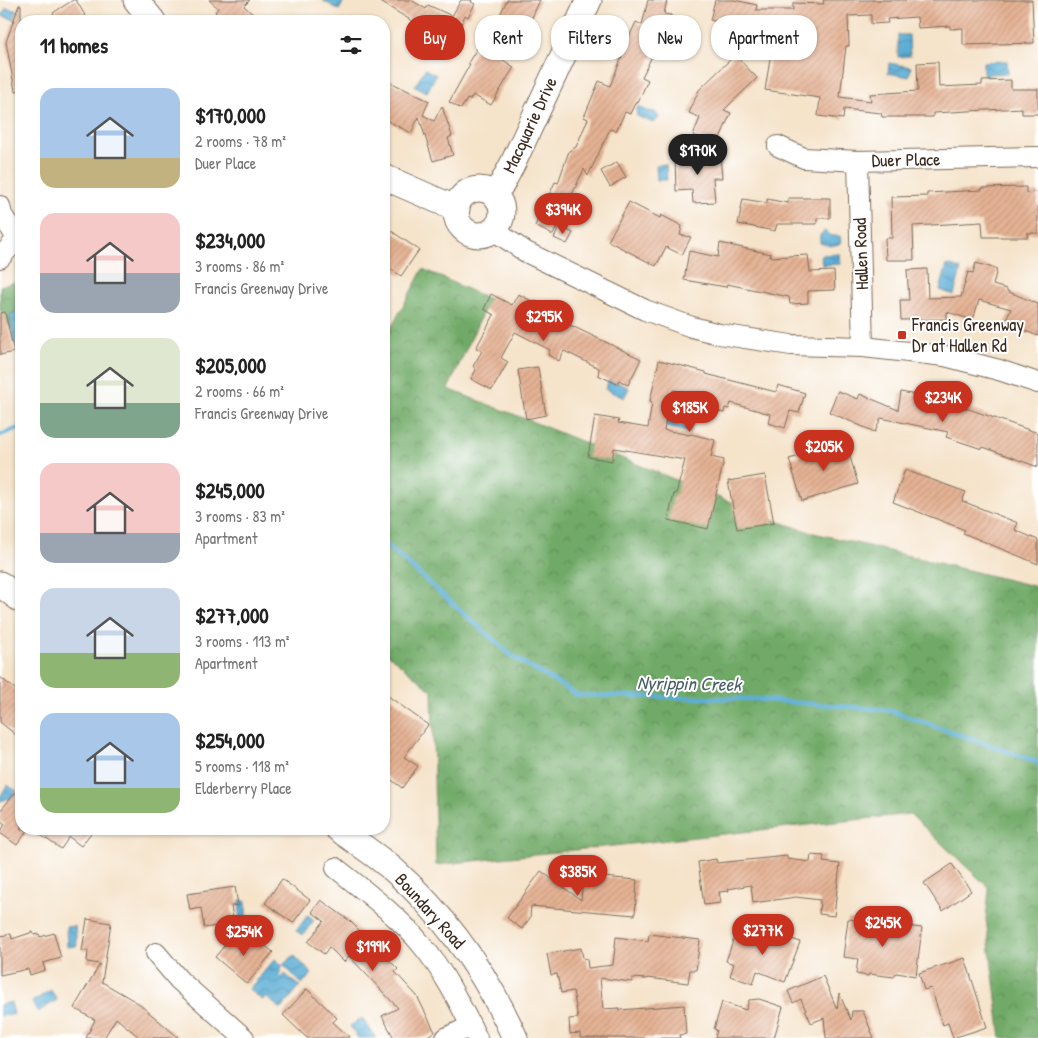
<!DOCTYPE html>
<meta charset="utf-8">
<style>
body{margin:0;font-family:"Patrick Hand",sans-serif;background:#f6f6f6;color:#222;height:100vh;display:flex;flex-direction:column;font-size:19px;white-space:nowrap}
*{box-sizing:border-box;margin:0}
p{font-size:16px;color:#767676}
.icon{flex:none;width:28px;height:28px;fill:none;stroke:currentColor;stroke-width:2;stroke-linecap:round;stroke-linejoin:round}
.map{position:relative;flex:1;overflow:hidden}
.details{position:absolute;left:15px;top:15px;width:375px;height:820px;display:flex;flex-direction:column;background:#fff;border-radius:20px;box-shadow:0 1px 4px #0004}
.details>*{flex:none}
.hud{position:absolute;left:405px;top:15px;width:475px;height:45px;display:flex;gap:10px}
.price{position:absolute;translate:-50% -42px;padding:0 11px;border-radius:18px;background:#c8321e;color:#fff;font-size:16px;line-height:32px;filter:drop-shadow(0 1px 2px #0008)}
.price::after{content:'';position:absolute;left:50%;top:30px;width:15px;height:11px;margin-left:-8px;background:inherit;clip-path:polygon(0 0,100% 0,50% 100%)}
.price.active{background:#222;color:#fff}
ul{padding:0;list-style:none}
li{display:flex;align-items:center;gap:15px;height:125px;padding:0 25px}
li span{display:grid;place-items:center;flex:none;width:140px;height:100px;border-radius:15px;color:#555}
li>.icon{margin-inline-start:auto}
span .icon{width:60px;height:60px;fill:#fffc;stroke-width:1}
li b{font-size:21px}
h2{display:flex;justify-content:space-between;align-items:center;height:60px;padding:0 25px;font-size:21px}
.tag{padding:0 18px;border-radius:20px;background:#fff;box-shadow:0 1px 4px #0004;font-size:18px;line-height:45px}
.tag.active{background:#c8321e;color:#fff}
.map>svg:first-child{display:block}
.forest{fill:url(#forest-crowns);stroke:#566a43}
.water{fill:url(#water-waves);stroke:#4b6c7a}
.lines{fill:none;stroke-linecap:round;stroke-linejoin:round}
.stream{stroke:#5baed6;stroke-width:4.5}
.building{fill:url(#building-hatch)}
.minor-casing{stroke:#7c6b5a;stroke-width:22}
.major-casing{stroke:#7c6b5a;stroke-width:27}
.minor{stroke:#fff;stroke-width:20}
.major{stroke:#fff;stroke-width:25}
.poi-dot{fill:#c8321e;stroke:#fff;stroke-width:2}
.labels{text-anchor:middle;stroke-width:4;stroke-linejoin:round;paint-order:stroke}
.street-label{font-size:18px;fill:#3b2a1e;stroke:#fff}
.poi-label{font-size:18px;fill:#3b2a1e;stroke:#fff;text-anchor:start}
.water-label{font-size:19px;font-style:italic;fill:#485f68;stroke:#fff}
</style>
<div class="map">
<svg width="1038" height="1038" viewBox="0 0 1038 1038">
<defs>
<pattern id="forest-crowns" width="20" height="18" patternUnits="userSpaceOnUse" patternTransform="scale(1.25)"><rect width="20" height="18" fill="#71aa68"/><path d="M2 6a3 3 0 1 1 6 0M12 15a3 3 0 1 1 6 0" fill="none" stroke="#5e8b55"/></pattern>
<pattern id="water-waves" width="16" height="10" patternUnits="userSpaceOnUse" patternTransform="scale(1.25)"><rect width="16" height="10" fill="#5baed6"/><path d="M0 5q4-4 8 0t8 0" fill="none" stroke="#4c8ead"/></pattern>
<pattern id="building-hatch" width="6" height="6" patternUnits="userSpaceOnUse" patternTransform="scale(1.25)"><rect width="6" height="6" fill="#e5b294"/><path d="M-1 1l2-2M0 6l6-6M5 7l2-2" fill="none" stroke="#c5997f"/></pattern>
</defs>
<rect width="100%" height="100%" fill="#fff"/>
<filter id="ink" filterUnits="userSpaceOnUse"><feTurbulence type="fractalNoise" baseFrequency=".02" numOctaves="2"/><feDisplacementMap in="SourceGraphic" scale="10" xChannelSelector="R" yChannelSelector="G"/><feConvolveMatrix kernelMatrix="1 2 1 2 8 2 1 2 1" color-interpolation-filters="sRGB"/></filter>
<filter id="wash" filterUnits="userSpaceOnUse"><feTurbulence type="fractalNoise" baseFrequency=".0096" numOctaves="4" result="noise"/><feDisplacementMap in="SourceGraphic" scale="20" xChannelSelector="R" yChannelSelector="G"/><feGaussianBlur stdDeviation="1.12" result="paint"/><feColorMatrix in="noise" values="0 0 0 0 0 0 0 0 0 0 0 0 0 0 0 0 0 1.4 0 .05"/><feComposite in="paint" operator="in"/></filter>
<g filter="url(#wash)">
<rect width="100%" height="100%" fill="#f5e3ca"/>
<g class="forest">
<path d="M423,269L489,299L448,389L526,419L777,521L810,532L1038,587V1038H1001L986,919L989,888L910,814L436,865L432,691L384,651V341Z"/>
<path d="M21,281V345L0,310V286Z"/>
</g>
<g class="water">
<path d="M322,0H342L344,1L339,10Z"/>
<path d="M6,8L22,12L19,21L2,16Z"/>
<path d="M898,35H909L910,56L898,57Z"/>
<path d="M1007,61L1008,73L990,74L986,77L983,74V62Z"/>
<path d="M889,63L911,67L909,77L888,73Z"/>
<path d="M425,69L436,75L427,92L415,86Z"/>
<path d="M639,106L647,111L655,112L659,117L658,119L653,123L637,116L636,109Z"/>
<path d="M666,164L667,180H657L656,165Z"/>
<path d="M825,231L831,236H840L841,242L839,244L830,246L820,243V235Z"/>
<path d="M840,254L841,264L822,265L821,255Z"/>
<path d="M947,265L961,269L954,295L940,290Z"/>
<path d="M21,312V342L14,343L10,314Z"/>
<path d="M610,378L629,388L624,398L605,389Z"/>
<path d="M669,417L692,424L690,433L666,427Z"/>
<path d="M7,785L17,791L11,798L0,801V797Z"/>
<path d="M240,900L246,901V921H239Z"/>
<path d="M308,915L314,920L303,935L296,931Z"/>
<path d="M75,926L77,946L67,947L66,927Z"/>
<path d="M294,955L312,974L302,984L283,965Z"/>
<path d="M275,959L282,965L281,972L279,975L282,978L285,974L300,986L281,1009L266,997L262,1000L249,989Z"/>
<path d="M51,990L57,1000L38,1012L32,1002Z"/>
<path d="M11,1002L14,1014L0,1016V1005Z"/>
<path d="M362,1018L376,1038H358L350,1026Z"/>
</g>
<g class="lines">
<g class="stream">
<path d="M0,435L21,427"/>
<path d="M384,543L512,656L577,695L753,699L888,710L1035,761L1038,764"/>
</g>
</g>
<g id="blocks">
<g class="building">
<path d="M73,0H76L86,17L79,21H58L53,13Z"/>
<path d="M209,0H250L244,6L254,15L248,21H225L215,12L218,8Z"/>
<path d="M377,0H411L426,9L428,5L452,16L461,0H472L471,2L475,4L468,17L465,15L452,46L417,31L419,25Z"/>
<path d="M507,0H540L524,35L514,30L498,57L514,67L491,105L473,95L470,100L467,99L461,109L449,102L470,64L468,63L487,32L491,34Z"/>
<path d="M648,0H667L664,14L671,15L669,27H666L642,77L648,80L638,102L636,101L630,114L625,112L616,131L610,129L588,176L584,169L553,235L535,226L555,182L558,183L569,151L576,147L588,119L584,117L599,81L610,86L622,57L614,53L623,33L629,37L636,22L642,25Z"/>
<path d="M715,0H734L757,5L756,10H793V3L824,4L823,0H1032L1034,43L963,45V28L950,29V26L918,28L917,17L887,19L888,23L871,24V15L848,16L849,46H846L840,97L871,101L870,94L918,91L917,63L938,62L939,87L982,85V81L1011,80V89H1038V114H1022V108L933,113V117H882L881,113L844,109L843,119L818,116L820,98L765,90L772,47H763V23L742,19L740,27L710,20Z"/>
<path d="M19,5H21V90L15,91L6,42Z"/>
<path d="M735,55L757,78L724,110L731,113L717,145L693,135L700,118L689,113L699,90Z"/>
<path d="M384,79L429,101L423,115L434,121L442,106L452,136L448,138L453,155L433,161L419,117L411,133L384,119Z"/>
<path d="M720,155L722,178H713L715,202L693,203L692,190L676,191L675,157Z"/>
<path d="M617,162L626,177L610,187L601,171Z"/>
<path d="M1026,187V193L1038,192V233H1027L1028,237H983L982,222L913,226L914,260H886L885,238H892L891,197L927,196V193L982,190V188Z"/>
<path d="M788,198H830V218H817V224H777L775,231L738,224L743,199L767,203V199L788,203Z"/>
<path d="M629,202L660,218L661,215L682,226L680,235L691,237L682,255L666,247L656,266L608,241Z"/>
<path d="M384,226L419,250L401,276L384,264Z"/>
<path d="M560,226L573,233L567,244L554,238Z"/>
<path d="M720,243L771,254L770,257L808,255L810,272L834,271L835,290L808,291V303L790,304L789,297L727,284L726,287L684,280L689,251L718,257Z"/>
<path d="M976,263L997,269L993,285L1007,289V291L1038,304V336L1005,323L1011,309L979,300L973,320L947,312V319L901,320L900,300H909L907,270L927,269L928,298L961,297L968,272L973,273Z"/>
<path d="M491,294L512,305L518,294L534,302L535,301L552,309L549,315L641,359L628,385L619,380L617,384L598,375L599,368L564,351L559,361L548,355L550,350L515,332L501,358L508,362L492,390L471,379L476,370L473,366L482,351L476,348L494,315L484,309Z"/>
<path d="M5,312L14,352L0,355V313Z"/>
<path d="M659,360L706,372V374L776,392L778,385L805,393L799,413L790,411L785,428L768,423L770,414L731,403L729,409L725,408L724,413L710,409V407L703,405L705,398L673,390L670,406H668L664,430L690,435L691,434L715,440L711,457L724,460L708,529L668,520L674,494H676L685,460L614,448L612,461L588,457L595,416L619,420L618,423L648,428L652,402L650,401Z"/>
<path d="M538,367L546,415L526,419L518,370Z"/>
<path d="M838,391L858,399L860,394L898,410L901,392L921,396L920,399L957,405L1038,433V467L983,447L982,449L946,437L948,432L881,418L875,432L829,412Z"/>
<path d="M846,443L858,484L802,501L789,459Z"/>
<path d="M905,470L966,492L962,501L1018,523L1015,530L1038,540V564L963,533L965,530L893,502Z"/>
<path d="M765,475L774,523L737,529L728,481Z"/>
<path d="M0,677L21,694V739L0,722Z"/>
<path d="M384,693L428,725L404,757L418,766L402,788L384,774Z"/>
<path d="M21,786V829H29L17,845L0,833L5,824L0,820V811Z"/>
<path d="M32,829H94L81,846L69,837L61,849Z"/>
<path d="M811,855L824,856L823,862L840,864L834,916L819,914L820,900L796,897L753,903L751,885L728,889L729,891L719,892L721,903L704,905L698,862L716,859L717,863L787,856V859L810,862Z"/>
<path d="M952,864L971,891L943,911L924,883Z"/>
<path d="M541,871L581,900L583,880L591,881V876L637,880L635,915L531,906L530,918L522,929L507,918Z"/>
<path d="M282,879L310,900L293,923L265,903Z"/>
<path d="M235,887L238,905L231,906L234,923L204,928L201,908L190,910L187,894Z"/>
<path d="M321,900L350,921L398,969L395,972L417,996L435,1032L423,1038H394L382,1016L398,1008L349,956L344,962L329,947L324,954L308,942L324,921L312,912Z"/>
<path d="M87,919L111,923L102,982L138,1003L179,1038H140L116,1018L104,1038H86L95,1020L74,1008L100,964L87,962L88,950L82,951Z"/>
<path d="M848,919L922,928L916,976L896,973L894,977L869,974L868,976L856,974L858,959L843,957Z"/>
<path d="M759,926L800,942L785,982L757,971L753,984L730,976L734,964L726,961L734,938L752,944Z"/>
<path d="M33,932L34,935L39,934L40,937L54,933L61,958L43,963L45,970L30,975L28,969L0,975V936L11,934L12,939Z"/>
<path d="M234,934L248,946L255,937L273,952L247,984L215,957Z"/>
<path d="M649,934L700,940L696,970H690L688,983L647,978V979L632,978V982L600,978L603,1009L620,1008V1010L684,1005L686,1034L679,1035L680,1038H580V1033L570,1034L569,1019L578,1018L573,991L561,993L557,974L551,975L547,954L581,948L583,958L587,959L588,968L613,965L616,937L648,941Z"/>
<path d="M965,958L987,1027L953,1038L948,1023L943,1025L931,988L924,990L919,973Z"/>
<path d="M823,976L837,1009L839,993L851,1020L852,1011H863L874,1038H826L824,1018L811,1023L801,999L793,1003L788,991Z"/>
<path d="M307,989L337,1018L333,1022L350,1038H307L283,1015Z"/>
<path d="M759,999L783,1007L774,1038H715L717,1030L714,1029L722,1002L746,1010L749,1000Z"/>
</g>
</g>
</g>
<g filter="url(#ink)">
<use href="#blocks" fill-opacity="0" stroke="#7c6b5a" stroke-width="1"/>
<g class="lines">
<defs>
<g id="minor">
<path d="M778,146L804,158L858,161L1038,157"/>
<path d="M858,161L863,347"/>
<path d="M0,206L2,215L21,244"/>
<path d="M493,230L526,252L645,310L692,327L719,334L791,345L863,347L945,356L999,370L1038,383"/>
<path d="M0,258L18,238"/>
<path d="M336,868C366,892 398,916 422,945C445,973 461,1006 477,1038"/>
<path d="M156,953L179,980L244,1038"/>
<path d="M446,1038L471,1026"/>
</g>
<g id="major">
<path d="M136,0L153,21"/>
<path d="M384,177L457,209"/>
<circle cx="479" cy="212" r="23"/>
<path d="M493,193L502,184L513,163L589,0"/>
<path d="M0,584L21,600"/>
<path d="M338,829C357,843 378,856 396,872C447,918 487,975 515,1038"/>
</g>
</defs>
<use href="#minor" class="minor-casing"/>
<use href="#major" class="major-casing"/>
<use href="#minor" class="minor"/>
<use href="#major" class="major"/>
</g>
</g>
<rect class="poi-dot" x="897" y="330" width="10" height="10" rx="2.5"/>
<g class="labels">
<g class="street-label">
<text transform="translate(530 125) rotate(-65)" y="6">Macquarie Drive</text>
<text transform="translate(906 160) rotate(-1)" y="6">Duer Place</text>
<text transform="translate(861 254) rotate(-92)" y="6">Hallen Road</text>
<text transform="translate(430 911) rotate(48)" y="6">Boundary Road</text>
</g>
<g class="poi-label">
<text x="912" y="331">Francis Greenway<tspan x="912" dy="21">Dr at Hallen Rd</tspan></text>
</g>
<g class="water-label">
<text transform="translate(689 683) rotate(1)" y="7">Nyrippin Creek</text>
</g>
</g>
</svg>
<b class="price active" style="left:698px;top:176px">$170K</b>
<b class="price" style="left:563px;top:235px">$394K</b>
<b class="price" style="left:544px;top:342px">$295K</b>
<b class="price" style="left:943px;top:423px">$234K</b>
<b class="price" style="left:690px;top:433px">$185K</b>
<b class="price" style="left:824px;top:472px">$205K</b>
<b class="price" style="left:578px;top:897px">$385K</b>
<b class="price" style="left:883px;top:948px">$245K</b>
<b class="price" style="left:763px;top:956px">$277K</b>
<b class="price" style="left:244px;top:957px">$254K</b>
<b class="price" style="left:373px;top:972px">$199K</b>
<div class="hud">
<a class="tag active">Buy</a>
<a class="tag">Rent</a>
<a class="tag">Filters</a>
<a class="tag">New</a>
<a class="tag">Apartment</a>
</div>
<section class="details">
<h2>11 homes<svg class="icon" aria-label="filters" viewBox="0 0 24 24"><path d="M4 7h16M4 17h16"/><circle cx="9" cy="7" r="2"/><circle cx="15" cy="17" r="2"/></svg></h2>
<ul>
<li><span style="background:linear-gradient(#a9c7e8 70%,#c2b280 0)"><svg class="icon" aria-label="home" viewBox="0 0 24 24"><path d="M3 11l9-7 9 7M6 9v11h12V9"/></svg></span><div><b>$170,000</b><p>2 rooms · 78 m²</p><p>Duer Place</p></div></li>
<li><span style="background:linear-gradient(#f6c9c9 60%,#9aa5b1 0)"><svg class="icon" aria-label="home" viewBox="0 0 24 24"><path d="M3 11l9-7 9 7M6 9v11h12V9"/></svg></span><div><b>$234,000</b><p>3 rooms · 86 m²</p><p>Francis Greenway Drive</p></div></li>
<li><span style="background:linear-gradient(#dfe7d0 65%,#7fa58c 0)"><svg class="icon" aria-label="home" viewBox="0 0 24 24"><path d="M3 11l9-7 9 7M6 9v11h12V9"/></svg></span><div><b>$205,000</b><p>2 rooms · 66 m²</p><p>Francis Greenway Drive</p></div></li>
<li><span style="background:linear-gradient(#f6c9c9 70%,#9aa5b1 0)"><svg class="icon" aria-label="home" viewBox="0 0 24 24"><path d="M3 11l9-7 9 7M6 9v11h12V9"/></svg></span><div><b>$245,000</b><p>3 rooms · 83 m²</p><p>Apartment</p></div></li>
<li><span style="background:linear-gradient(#c9d6e8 65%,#8fb573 0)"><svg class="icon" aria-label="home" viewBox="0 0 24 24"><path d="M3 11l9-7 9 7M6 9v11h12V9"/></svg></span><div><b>$277,000</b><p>3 rooms · 113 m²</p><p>Apartment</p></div></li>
<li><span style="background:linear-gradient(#a9c7e8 75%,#8fb573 0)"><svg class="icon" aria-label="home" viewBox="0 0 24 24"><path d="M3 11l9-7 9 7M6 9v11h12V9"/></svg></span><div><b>$254,000</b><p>5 rooms · 118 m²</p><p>Elderberry Place</p></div></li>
</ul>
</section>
</div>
